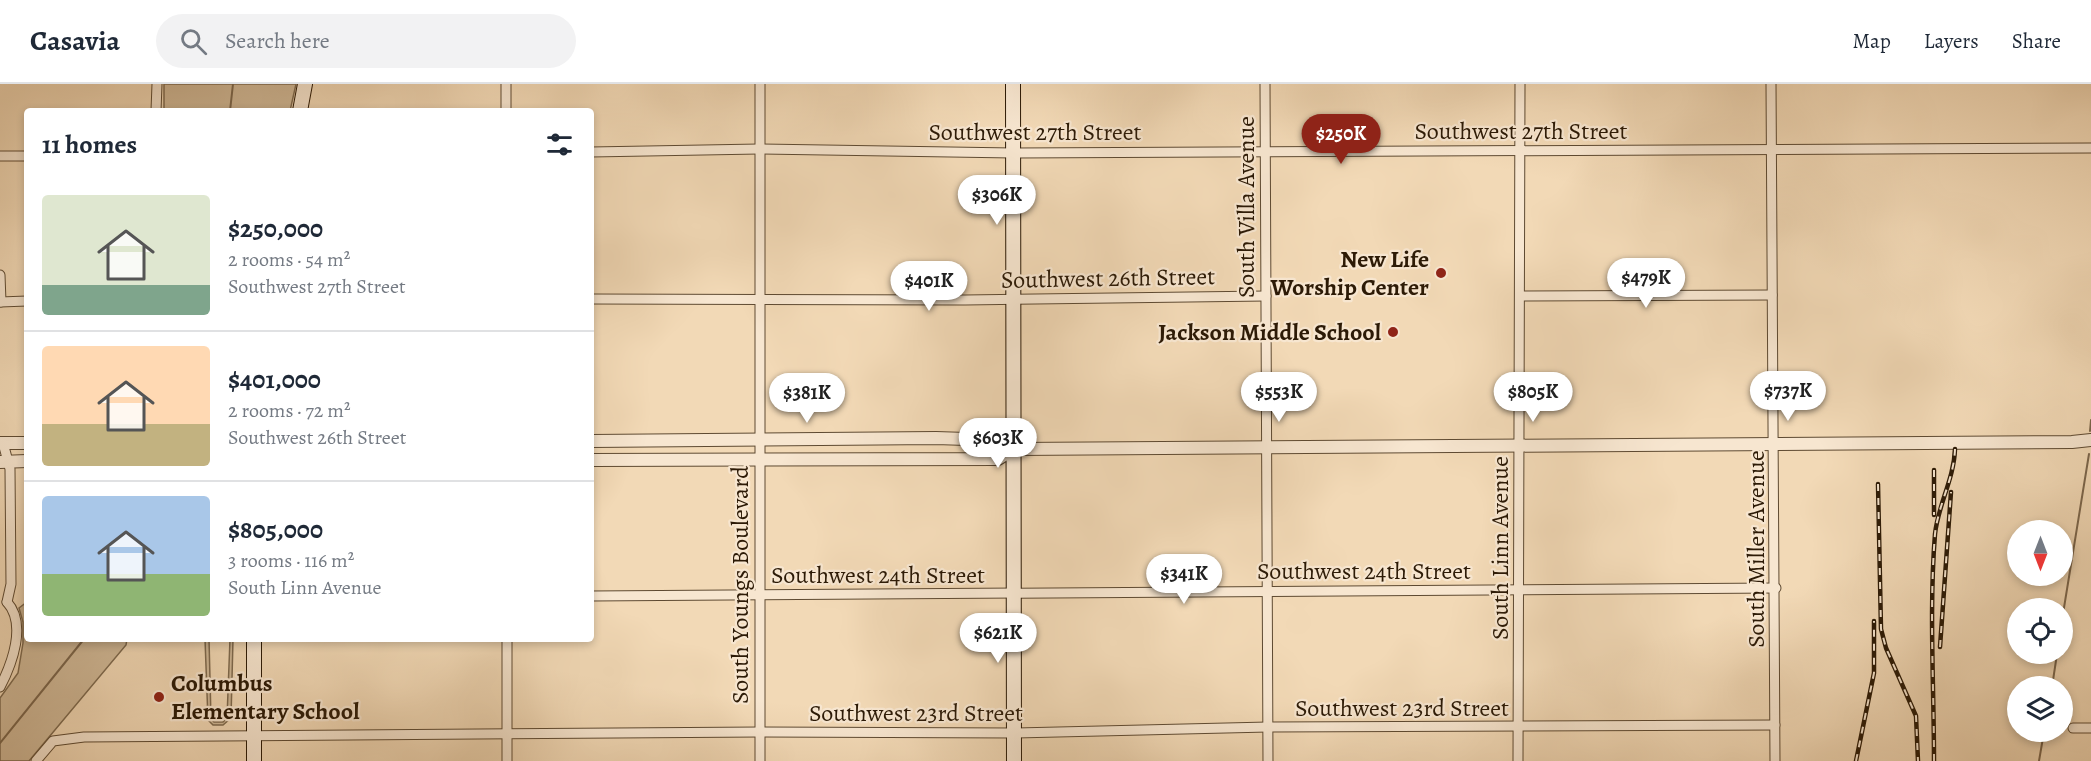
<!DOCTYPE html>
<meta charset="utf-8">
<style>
body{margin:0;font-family:Alegreya,serif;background:#f2f2f3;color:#1f2937;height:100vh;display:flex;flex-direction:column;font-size:22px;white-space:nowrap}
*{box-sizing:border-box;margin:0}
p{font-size:20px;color:#747a83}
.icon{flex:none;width:33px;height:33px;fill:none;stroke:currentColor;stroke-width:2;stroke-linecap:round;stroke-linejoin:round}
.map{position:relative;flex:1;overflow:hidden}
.side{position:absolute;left:24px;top:24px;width:570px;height:534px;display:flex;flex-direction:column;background:#fff;border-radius:6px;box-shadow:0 3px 9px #0003}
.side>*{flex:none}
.needle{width:39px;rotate:180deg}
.fabs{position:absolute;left:2007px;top:436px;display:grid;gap:12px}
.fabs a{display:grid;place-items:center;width:66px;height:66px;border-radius:50%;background:#fff;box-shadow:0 3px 9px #0003;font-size:30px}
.price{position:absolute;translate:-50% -51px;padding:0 14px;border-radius:21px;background:#fff;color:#222;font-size:20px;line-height:39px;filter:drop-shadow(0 2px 3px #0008)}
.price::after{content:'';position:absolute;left:50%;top:36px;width:18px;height:14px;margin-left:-9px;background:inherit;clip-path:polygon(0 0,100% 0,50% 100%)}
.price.active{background:#8f2418;color:#fff}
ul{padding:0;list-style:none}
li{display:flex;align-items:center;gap:18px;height:150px;padding:0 18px}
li+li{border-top:2px solid #e0e1e3}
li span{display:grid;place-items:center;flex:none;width:168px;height:120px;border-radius:6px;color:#555}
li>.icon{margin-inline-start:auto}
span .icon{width:72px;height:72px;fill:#fffc;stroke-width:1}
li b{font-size:26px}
h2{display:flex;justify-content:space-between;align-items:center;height:72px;padding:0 18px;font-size:26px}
header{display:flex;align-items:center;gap:36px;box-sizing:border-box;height:84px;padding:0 30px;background:#fff;border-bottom:2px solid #e0e1e3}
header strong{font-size:28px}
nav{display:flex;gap:33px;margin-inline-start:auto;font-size:21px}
.search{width:420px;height:54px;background:#f2f2f3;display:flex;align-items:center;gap:15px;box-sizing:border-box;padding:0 21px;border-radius:33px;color:#747a83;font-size:22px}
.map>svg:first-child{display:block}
.green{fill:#d0b998;stroke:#7e6a4f;stroke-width:1.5}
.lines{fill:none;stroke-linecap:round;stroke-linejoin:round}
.stream{stroke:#7b664c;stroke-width:2}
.minor-casing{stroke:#5e4a32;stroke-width:11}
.tertiary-casing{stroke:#5e4a32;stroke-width:14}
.secondary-casing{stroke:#2c1a06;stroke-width:16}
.minor{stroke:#f7e6d0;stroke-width:9}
.tertiary{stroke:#f7e6d0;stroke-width:12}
.secondary{stroke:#f7e6d0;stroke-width:14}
.rail-casing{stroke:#2c1a06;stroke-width:4.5}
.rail{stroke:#f7e6d0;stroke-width:2;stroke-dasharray:7;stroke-linecap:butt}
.poi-dot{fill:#8f2418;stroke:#f7e6d0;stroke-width:2}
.labels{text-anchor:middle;stroke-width:4.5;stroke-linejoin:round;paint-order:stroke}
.street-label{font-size:24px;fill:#2c1a06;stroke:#f7e6d0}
.poi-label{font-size:24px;font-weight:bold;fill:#2c1a06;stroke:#f7e6d0;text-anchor:end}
</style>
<header>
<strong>Casavia</strong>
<div class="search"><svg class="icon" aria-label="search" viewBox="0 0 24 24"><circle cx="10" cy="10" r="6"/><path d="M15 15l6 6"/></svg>Search here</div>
<nav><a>Map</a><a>Layers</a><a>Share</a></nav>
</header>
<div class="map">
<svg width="2091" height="677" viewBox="0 0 2091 677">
<rect width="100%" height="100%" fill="#f2d9b6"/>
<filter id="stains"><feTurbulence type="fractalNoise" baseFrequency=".00333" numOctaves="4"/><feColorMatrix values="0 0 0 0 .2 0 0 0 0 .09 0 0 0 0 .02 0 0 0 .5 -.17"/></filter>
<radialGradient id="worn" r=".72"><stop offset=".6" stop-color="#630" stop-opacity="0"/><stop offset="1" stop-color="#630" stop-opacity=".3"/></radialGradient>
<g class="green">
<path d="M164,0H296L290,27H164Z"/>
<path d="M27,518V555H127L126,561L29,677H0V614L18,589L23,559V538L19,524Z"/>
<path d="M205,555H209L211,635L214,638H223L227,634L230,555H233L231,634L223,641H213L208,636Z"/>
</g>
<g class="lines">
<g class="stream">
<path d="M230,27L233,0"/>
<path d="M2090,347L2091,336"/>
<path d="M2062,536L2089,370"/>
<path d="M2052,603L2057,570"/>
<path d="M0,659L84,555"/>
<path d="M2039,677L2044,648"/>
</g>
<defs>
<g id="minor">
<path d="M506,0V27"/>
<path d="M760,0V677"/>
<path d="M1265,0L1268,677"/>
<path d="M1771,0L1775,677"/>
<path d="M156,27L157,0"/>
<path d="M591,68L759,65L1013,69L2091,64"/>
<path d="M0,72H27"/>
<path d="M0,191L1,218"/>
<path d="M1520,212L1772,211"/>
<path d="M591,215L965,216L1266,212"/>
<path d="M0,218L27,217"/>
<path d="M3,359L10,385L11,500L7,518"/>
<path d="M591,512L1776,504"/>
<path d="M0,603C12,580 27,540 7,518"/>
<path d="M2073,644H2091"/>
<path d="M36,677L53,657L84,653L760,648L1014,649L1268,643L1775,641"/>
<path d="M507,677V555"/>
<path d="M1518,677L1520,0"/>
</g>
<g id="tertiary">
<path d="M591,357L936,354L997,356L1014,365L2072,358L2091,356"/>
<path d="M0,359H27"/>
<path d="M591,376L998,375L1014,365"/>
<path d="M0,378L27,377"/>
</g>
<g id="secondary">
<path d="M1013,0L1014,677"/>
<path d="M300,27L305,0"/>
<path d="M254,677V555"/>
</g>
</defs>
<use href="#minor" class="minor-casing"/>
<use href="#tertiary" class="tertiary-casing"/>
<use href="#secondary" class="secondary-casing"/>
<use href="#minor" class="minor"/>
<use href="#tertiary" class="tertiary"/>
<use href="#secondary" class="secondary"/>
<defs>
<g id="rail">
<path d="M1934,386V431"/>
<path d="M1878,400L1881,545L1886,564L1916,632L1918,677"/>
<path d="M1940,563L1951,408"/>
<path d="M1856,677L1874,589V537"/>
<path d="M1934,677C1934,602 1929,525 1935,450C1938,421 1954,395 1955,365"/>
</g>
</defs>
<use href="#rail" class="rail-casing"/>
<use href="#rail" class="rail"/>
</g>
<g class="poi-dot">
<circle cx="1441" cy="189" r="6"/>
<circle cx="1393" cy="248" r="6"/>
<circle cx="159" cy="613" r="6"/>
</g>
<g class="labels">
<g class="street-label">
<text x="1521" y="55">Southwest 27th Street</text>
<text x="1035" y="56">Southwest 27th Street</text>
<text transform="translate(1246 123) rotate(-90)" y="8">South Villa Avenue</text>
<text transform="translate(1108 194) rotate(-1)" y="8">Southwest 26th Street</text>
<text transform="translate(1500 464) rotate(-90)" y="8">South Linn Avenue</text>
<text transform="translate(1756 465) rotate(-90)" y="8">South Miller Avenue</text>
<text x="1364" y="495">Southwest 24th Street</text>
<text x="878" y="499">Southwest 24th Street</text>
<text transform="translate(740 501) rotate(-90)" y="8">South Youngs Boulevard</text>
<text x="1402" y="632">Southwest 23rd Street</text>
<text x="916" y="637">Southwest 23rd Street</text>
</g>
<g class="poi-label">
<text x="1429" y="183">New Life<tspan x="1429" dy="28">Worship Center</tspan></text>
<text x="1381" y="256">Jackson Middle School</text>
<text x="171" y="607" text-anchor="start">Columbus<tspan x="171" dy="28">Elementary School</tspan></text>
</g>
</g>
<rect width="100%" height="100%" filter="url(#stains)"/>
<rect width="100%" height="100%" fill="url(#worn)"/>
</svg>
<div class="fabs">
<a><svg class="needle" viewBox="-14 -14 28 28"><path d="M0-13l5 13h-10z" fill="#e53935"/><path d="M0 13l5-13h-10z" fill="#747a83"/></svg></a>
<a><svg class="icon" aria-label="locate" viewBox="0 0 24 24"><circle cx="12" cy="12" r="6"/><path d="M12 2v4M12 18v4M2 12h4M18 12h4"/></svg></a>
<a><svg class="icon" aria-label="layers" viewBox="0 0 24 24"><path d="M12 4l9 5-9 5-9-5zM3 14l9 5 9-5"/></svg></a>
</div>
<b class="price active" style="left:1341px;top:81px">$250K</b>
<b class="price" style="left:997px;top:142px">$306K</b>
<b class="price" style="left:1646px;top:225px">$479K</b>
<b class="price" style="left:929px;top:228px">$401K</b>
<b class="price" style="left:1788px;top:338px">$737K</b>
<b class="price" style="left:1279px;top:339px">$553K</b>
<b class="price" style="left:1533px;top:339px">$805K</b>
<b class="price" style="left:807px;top:340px">$381K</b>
<b class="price" style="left:998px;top:385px">$603K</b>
<b class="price" style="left:1184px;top:521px">$341K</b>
<b class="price" style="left:998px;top:580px">$621K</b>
<section class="side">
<h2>11 homes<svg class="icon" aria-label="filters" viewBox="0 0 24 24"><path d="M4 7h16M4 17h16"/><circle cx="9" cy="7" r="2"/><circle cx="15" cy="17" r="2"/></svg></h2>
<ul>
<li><span style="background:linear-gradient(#dfe7d0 75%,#7fa58c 0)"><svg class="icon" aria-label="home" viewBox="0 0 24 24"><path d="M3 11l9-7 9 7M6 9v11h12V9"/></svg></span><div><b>$250,000</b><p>2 rooms · 54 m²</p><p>Southwest 27th Street</p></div></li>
<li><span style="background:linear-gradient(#ffd9b3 65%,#c2b280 0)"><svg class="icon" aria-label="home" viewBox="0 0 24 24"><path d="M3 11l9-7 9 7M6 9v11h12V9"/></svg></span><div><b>$401,000</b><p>2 rooms · 72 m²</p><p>Southwest 26th Street</p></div></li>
<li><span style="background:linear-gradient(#a9c7e8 65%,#8fb573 0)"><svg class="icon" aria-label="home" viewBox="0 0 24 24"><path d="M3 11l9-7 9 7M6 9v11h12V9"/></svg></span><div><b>$805,000</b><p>3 rooms · 116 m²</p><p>South Linn Avenue</p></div></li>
</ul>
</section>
</div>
